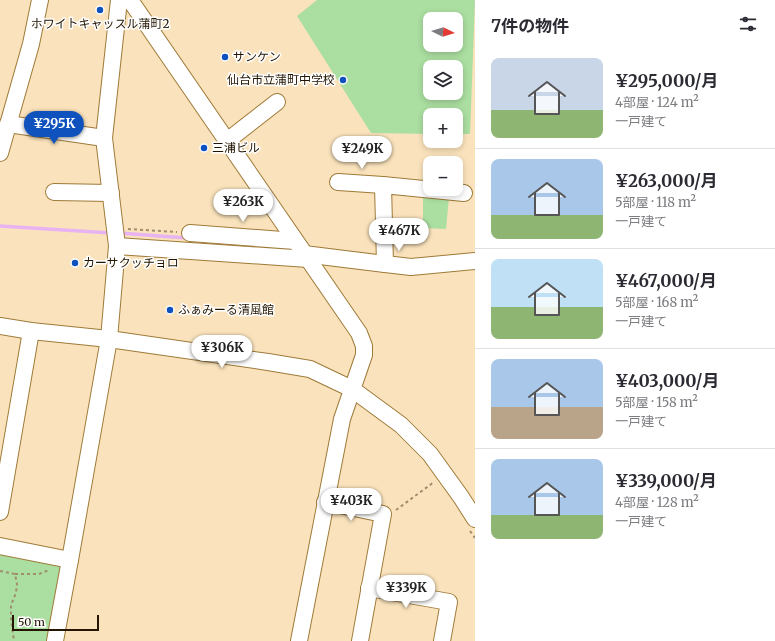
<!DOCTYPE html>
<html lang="ja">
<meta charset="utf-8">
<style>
body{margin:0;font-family:Merriweather,"Noto Sans JP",serif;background:#f2f2f3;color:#2b2b33;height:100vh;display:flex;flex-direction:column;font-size:15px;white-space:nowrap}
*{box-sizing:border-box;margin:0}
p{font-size:13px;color:#7c7c81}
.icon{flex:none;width:22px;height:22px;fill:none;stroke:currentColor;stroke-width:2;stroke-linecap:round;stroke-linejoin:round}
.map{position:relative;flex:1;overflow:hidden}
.details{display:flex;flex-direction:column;background:#fff;width:300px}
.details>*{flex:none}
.needle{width:26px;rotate:95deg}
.buttons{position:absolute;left:423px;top:12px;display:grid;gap:8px}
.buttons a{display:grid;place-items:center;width:40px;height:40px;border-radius:8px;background:#fff;box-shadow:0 2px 6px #0003;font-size:20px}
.scale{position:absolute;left:12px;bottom:10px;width:87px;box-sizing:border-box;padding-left:4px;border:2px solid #231500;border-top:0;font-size:11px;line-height:14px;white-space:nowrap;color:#231500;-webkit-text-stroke:3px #fff;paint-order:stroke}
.price{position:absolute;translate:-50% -34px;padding:0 9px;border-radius:14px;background:#fff;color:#222;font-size:13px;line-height:26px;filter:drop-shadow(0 1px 2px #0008)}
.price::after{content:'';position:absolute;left:50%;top:24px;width:12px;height:9px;margin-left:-6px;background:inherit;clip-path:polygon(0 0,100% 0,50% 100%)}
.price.on{background:#0f52bd;color:#fff}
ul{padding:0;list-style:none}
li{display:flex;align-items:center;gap:12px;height:100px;padding:0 16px}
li+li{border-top:1px solid #e1e1e2}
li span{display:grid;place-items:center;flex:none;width:112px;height:80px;border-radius:8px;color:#555}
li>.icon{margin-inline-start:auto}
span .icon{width:48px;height:48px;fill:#fffc;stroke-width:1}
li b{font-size:17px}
h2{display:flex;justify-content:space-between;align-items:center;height:48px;padding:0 16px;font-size:17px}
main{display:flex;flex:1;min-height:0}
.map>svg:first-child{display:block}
.green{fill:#abdea1;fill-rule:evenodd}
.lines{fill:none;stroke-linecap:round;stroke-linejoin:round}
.stream{stroke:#e7b4f1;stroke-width:3.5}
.minor-casing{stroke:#9e7a38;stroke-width:18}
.path{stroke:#a08d6e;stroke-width:2;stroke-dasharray:3 3;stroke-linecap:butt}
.minor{stroke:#fff;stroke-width:16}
.poi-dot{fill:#0f52bd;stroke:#fff;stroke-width:1.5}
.labels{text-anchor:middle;stroke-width:3;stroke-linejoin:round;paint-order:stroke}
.poi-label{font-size:12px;fill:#231500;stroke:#fff;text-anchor:start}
</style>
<main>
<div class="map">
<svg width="475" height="641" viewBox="0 0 475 641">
<rect width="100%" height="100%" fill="#fae3bc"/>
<g class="green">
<path d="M317,0H475L470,134H456V115H430V134L371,133L297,16ZM430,19H456V45H430ZM430,67H456V93H430Z"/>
<path d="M423,196L449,197L446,229L423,228Z"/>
<path d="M0,550L58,561L63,569L49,641H0Z"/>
</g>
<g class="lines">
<g class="stream">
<path d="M0,226L111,233"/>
<path d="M119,233L187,238"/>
<path d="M260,246L286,250"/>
</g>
<defs>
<g id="minor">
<path d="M130,0L359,333L364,346V355L342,419L299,641"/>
<path d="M8,124L104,138"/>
<path d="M227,141L277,102"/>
<path d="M0,153L31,44L40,0"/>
<path d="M338,182L383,185"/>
<path d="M54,192L111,193"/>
<path d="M190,233L295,241"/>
<path d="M117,246L308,259"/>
<path d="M304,254L385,264L383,185L464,193"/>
<path d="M385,264L411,267L475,261"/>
<path d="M0,326L31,331L109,339L268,362L310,369L352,389L401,425L430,454L461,497L475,519"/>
<path d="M325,502L383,514L360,641"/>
<path d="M0,512L31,331"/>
<path d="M0,546L70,560"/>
<path d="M369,588L449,602L442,641"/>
<path d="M55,641L70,560L109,339L117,246L104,138L119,0"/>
</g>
</defs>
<use href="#minor" class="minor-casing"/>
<g class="path">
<path d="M128,229L177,232"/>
<path d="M396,510L434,482"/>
<path d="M470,531L475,538"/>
<path d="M0,571L15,574L17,584L16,593L11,605V619L14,641"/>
<path d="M15,574H39L49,570"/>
</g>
<use href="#minor" class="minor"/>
</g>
<g class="poi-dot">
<circle cx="100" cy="10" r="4"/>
<circle cx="225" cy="57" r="4"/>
<circle cx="343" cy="80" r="4"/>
<circle cx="204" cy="148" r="4"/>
<circle cx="75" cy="263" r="4"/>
<circle cx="170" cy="310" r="4"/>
</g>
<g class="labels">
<g class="poi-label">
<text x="100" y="28" text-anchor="middle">ホワイトキャッスル蒲町2</text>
<text x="233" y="61">サンケン</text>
<text x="335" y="84" text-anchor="end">仙台市立蒲町中学校</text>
<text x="212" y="152">三浦ビル</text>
<text x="83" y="267">カーサクッチョロ</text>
<text x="178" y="314">ふぁみーる清風館</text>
</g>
</g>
</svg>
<div class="buttons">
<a><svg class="needle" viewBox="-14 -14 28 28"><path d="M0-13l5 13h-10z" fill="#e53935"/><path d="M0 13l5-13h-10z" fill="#7c7c81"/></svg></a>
<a><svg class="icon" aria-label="layers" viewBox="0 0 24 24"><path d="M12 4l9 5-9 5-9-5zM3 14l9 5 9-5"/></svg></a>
<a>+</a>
<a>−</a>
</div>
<div class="scale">50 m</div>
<b class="price on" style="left:54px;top:145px">¥295K</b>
<b class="price" style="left:362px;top:170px">¥249K</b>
<b class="price" style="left:243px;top:223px">¥263K</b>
<b class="price" style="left:399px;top:252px">¥467K</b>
<b class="price" style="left:222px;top:369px">¥306K</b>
<b class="price" style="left:351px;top:522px">¥403K</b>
<b class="price" style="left:406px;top:609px">¥339K</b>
</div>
<section class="details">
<h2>7件の物件<svg class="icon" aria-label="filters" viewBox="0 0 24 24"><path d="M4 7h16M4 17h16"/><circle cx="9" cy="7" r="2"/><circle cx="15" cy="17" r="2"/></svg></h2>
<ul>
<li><span style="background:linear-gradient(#c9d6e8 65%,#8fb573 0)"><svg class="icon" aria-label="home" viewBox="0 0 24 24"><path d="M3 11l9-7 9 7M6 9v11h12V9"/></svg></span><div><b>¥295,000/月</b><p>4部屋 · 124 m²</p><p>一戸建て</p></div></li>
<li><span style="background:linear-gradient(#a9c7e8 70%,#8fb573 0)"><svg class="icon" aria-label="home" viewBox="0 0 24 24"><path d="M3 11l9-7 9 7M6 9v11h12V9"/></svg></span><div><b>¥263,000/月</b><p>5部屋 · 118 m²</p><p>一戸建て</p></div></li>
<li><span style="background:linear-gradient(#bfe0f5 60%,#8fb573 0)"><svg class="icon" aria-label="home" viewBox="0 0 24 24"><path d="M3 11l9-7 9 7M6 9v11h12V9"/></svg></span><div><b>¥467,000/月</b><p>5部屋 · 168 m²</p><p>一戸建て</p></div></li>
<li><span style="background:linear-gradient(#a9c7e8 60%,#b9a48a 0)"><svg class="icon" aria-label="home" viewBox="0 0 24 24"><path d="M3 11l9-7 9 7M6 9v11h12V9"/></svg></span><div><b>¥403,000/月</b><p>5部屋 · 158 m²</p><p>一戸建て</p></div></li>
<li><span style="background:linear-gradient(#a9c7e8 70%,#8fb573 0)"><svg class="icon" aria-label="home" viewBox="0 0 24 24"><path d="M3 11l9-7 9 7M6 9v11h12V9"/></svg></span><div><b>¥339,000/月</b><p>4部屋 · 128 m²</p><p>一戸建て</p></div></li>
</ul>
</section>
</main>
